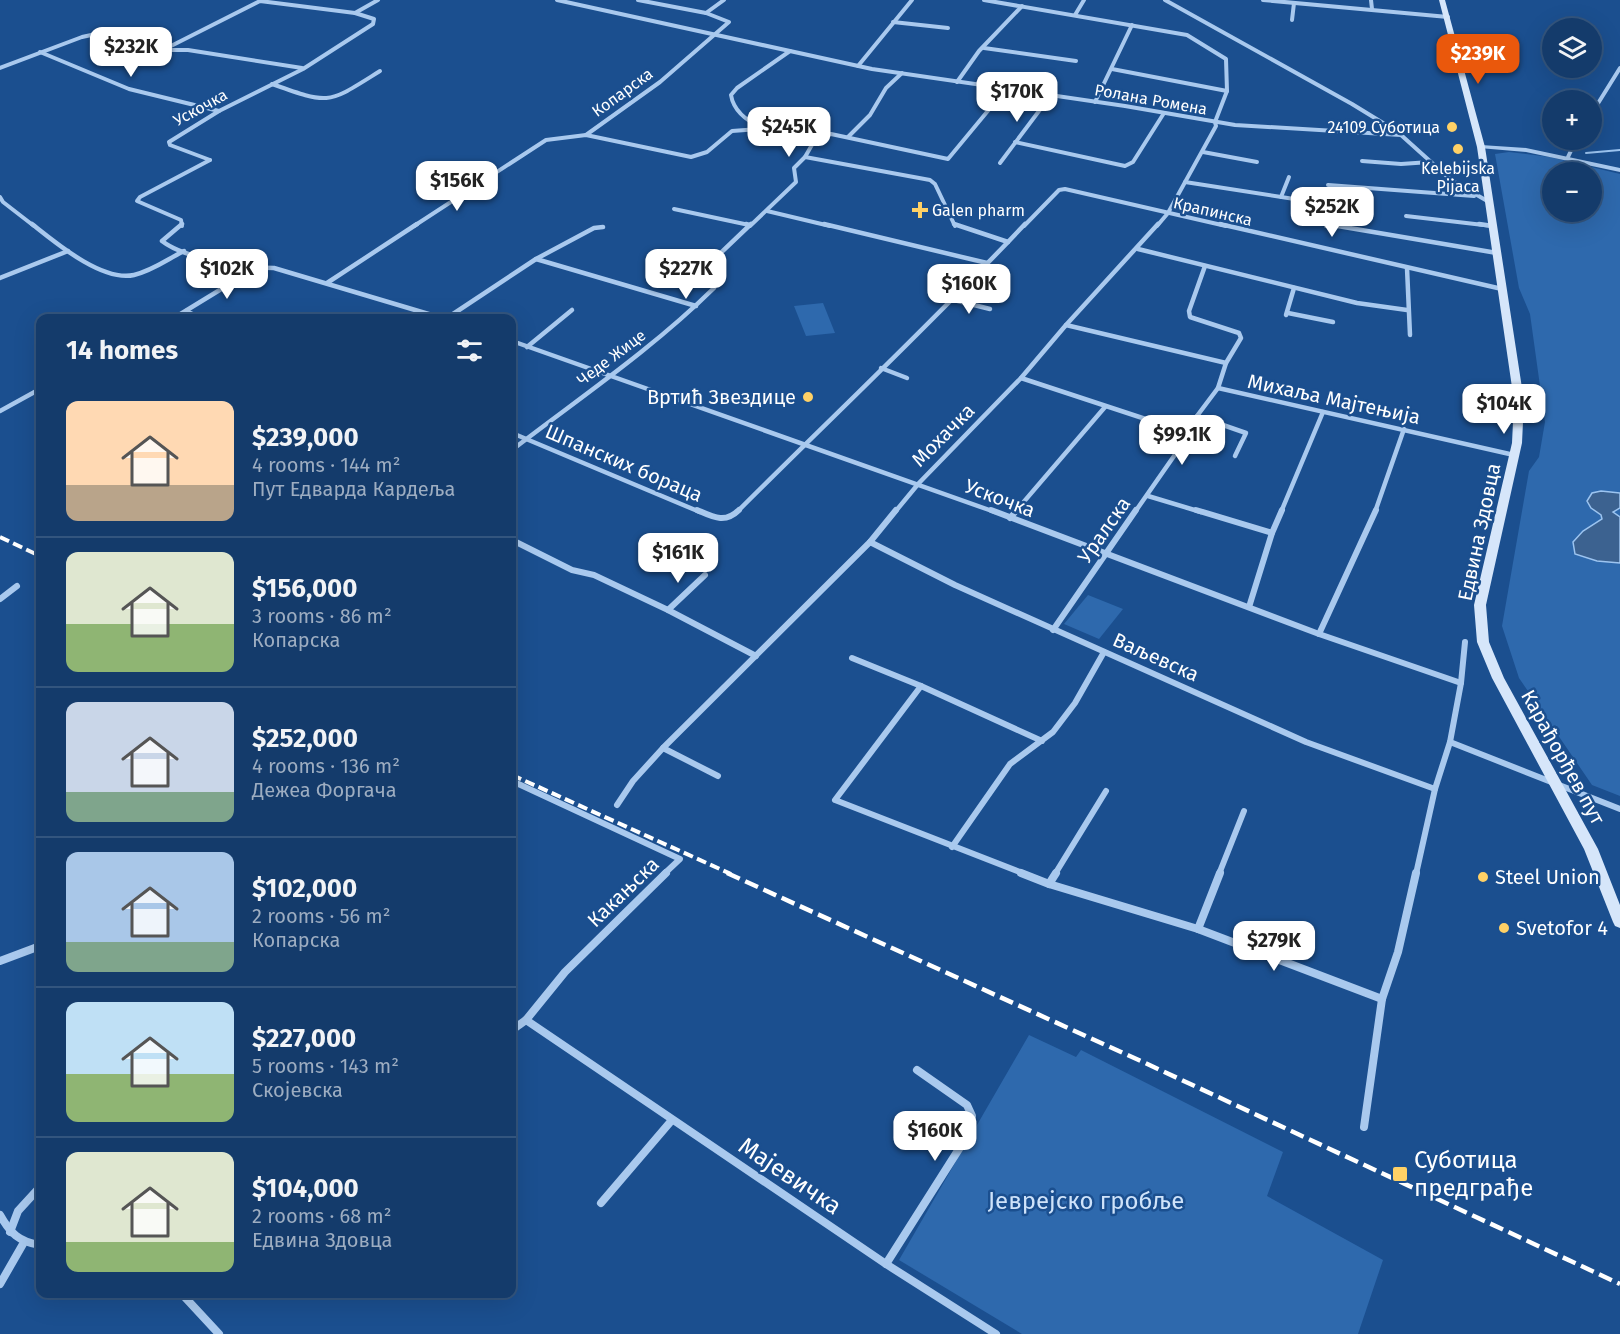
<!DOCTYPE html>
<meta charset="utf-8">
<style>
body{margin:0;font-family:"Fira Sans",sans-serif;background:#214673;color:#f1f3f6;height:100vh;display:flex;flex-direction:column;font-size:22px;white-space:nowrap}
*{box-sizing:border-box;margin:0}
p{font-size:20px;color:#9dadc1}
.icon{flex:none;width:33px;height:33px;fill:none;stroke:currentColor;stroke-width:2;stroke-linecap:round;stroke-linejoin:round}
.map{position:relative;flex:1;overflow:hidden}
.sheet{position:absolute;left:36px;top:314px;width:480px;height:984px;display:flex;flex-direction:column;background:#143b6b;border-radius:12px;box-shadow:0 6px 24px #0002,0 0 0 2px #33557e}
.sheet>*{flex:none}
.controls{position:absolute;left:1542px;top:18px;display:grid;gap:12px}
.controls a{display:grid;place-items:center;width:60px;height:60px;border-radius:50%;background:#143b6b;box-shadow:0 6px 24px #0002,0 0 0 2px #33557e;font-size:30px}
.price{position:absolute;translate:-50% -51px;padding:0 14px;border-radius:12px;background:#fff;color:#222;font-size:20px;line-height:39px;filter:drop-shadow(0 2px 3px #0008)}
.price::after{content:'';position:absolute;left:50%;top:36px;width:18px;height:14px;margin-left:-9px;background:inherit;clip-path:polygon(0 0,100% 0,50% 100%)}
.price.current{background:#ea580c;color:#fff}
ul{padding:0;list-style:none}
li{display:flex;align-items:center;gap:18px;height:150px;padding:0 30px}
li+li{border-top:2px solid #33557e}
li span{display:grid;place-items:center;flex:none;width:168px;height:120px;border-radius:12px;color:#555}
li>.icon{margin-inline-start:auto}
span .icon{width:72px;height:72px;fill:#fffc;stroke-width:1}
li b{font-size:26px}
h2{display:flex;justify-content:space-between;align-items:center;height:72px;padding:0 30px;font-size:26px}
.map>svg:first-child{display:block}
.green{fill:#2e69ad;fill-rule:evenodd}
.water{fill:#3c6290;stroke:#9cc4f0;stroke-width:1.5}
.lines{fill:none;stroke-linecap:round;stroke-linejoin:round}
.stream{stroke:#9cc4f0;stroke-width:2}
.minor-far3{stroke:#a9c9ee;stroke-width:4}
.minor-far2{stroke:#a9c9ee;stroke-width:4.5}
.minor-far1{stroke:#a9c9ee;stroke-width:6}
.minor{stroke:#a9c9ee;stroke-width:8}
.tertiary{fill:#a9c9ee;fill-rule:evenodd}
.secondary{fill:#d6e6fa;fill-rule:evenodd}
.rail-far1{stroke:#fff;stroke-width:4;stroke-dasharray:10 4.5;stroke-linecap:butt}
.rail{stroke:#fff;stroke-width:4.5;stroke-dasharray:14 6;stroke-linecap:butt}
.poi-dot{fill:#ffd166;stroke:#1b4f8f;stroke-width:2}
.labels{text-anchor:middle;stroke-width:5;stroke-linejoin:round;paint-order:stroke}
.far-street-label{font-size:16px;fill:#fff;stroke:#1b4f8f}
.far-poi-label{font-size:16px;fill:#fff;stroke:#1b4f8f;text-anchor:end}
.poi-label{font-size:20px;fill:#fff;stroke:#1b4f8f;text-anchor:start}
.street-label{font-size:20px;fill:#fff;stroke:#1b4f8f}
.near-poi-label{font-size:24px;fill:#fff;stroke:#1b4f8f;text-anchor:start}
.near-street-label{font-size:24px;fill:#fff;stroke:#1b4f8f}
.near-park-label{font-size:24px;fill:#cfe3fa;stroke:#1b4f8f}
</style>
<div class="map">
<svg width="1620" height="1334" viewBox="0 0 1620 1334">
<rect width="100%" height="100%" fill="#1b4f8f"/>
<g class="green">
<path d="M1509,152L1550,157L1620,174V796L1592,785L1519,678L1502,626L1529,471L1539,457L1545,422L1530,314L1519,288L1495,154ZM1552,172H1592V212H1552Z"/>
<path d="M823,303L835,333L806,336L794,306Z"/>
<path d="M1088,595L1123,609L1099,639L1064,624Z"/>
<path d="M1029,1035L1076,1057L1081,1050L1283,1152L1267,1196L1383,1260L1358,1334H1022L899,1260Z"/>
</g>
<path class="water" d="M1601,491L1620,493V508L1613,512L1620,517V563L1597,561L1575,554L1573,542L1583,531L1602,519L1601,515L1591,508L1587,501L1592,493Z"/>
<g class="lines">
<path class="stream" d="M1586,153L1620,150"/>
<g class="minor-far3">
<path d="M557,0L872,69L1125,106L1235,125L1401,135L1451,180L1489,202"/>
<path d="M638,0L706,13"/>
<path d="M984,0L1187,35L1226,59L1227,91L1215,122L1216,126L1168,213L1157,226"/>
<path d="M1165,0L1352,104L1401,134"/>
<path d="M1263,0L1448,17"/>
<path d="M1371,0L1372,9"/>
<path d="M355,13L378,0"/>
<path d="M1075,15L1084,0"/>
<path d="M1292,20L1294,3"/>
<path d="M893,22L948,28"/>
<path d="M984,48L1076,61"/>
<path d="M165,49L260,1L355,13L374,19L373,24L303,69L219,111L169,142L170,145L210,160"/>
<path d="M790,51L737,88L731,95C736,127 787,138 813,142"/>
<path d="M40,52L129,89L219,111"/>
<path d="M858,66L912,0"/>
<path d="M0,68L82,37L96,34L149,50H188L302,68"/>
<path d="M1112,69L1227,91"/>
<path d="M957,82L979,51L1022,6"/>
<path d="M272,84C331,105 327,104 380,71"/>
<path d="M1095,102L1132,25"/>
<path d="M1592,113L1620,68"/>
<path d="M586,135L660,82L729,22L706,13L724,0"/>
<path d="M848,137L870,115L886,88L902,73"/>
<path d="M1015,142L1125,166L1133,162L1164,113"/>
<path d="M1203,152L1257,162"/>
<path d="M805,157L930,180L935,184L955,226"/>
<path d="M1568,157L1576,140"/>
<path d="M1362,161L1401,164L1430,162"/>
<path d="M1000,163L1051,95"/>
<path d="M1185,182L1320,203L1326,226"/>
<path d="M1328,185L1474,196"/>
<path d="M0,197L3,202L34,226"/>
<path d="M1281,197L1289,177"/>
<path d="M674,209L749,225"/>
<path d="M767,211L830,226"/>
<path d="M1406,216L1492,226"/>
<path d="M182,226L181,220L137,201L140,197L210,160"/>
<path d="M414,226L546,140L586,135L691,157L707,152L732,131L759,129"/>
<path d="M750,226L796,182L794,168L805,157L817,136L831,134L948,159L1006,89"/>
<path d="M1024,226L1059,190L1065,189L1226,226"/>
</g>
<g class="minor-far2">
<path d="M32,224C56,243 102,282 134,275C152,271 168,259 184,251"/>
<path d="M182,224L162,241C185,259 245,268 274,268L442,318"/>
<path d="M746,224L749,225"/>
<path d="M824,224L987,263"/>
<path d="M954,224L1008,242"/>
<path d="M1220,224L1502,289"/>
<path d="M1326,224L1497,253"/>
<path d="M1479,224L1493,226"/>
<path d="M1138,249L1357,303L1407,310"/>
<path d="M536,259L696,306"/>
<path d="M1407,268L1410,335"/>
<path d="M0,278L68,251"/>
<path d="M327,283L417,224"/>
<path d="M229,285L239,267"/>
<path d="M954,300L990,309"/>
<path d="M186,311L201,318"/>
<path d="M1288,313L1333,322"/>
<path d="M1286,315L1294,288"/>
<path d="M174,318L254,269"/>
<path d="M447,318L536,259L594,228L603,227"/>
<path d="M1066,325L1226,363"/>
<path d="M512,341L995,512"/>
<path d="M527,347L572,310"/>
<path d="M881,368L907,378"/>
<path d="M1021,378L1185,432"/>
<path d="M1218,388L1514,455"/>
<path d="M0,411L40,389"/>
<path d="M1197,416L1246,433L1235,456"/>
<path d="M512,433L700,512"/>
<path d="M512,450C581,397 652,349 714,288L705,280L706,267L751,224"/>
<path d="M1148,496L1201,512"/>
<path d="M737,512C833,416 932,323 1025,224"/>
<path d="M895,512L919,483L1021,378L1066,325L1158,224"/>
<path d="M1015,512L1105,407"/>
<path d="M1135,512L1181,446L1185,432L1218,388L1226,363L1241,338L1239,333L1190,317L1189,311L1205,266"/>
<path d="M1281,512L1323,412"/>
<path d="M1375,512L1404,429"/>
</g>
<g class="minor-far1">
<path d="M697,510C713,517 725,524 739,510"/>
<path d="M991,510L1319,634L1461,683"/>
<path d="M1196,510L1272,533"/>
<path d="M1010,518L1017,510"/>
<path d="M512,540L572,570L594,575L668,610L756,656"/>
<path d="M870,542L955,585L1306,742L1435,789"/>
<path d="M0,599L17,586"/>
<path d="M1249,607L1272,533L1282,510"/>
<path d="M668,610L705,575"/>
<path d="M1053,630L1136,510"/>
<path d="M1319,634L1376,510"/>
<path d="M852,658L921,686L1042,741"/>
<path d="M921,686L835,800L1025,874"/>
<path d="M1450,742L1620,809"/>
<path d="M663,748L718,776"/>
<path d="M512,781L680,859L664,874"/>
<path d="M617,805L633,781L663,748L870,542L896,510"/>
<path d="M952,847L1010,764L1053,732L1075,703L1104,652"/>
<path d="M1055,874L1106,791"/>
<path d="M1219,874L1244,811"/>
<path d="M1416,874L1435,789L1450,742L1461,683L1465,642"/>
</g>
<g class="minor">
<path d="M1021,873L1049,884L1198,929L1382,999"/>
<path d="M1049,884L1056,873"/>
<path d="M1198,929L1220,873"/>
<path d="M0,961L40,946"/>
<path d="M526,1020L886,1264L996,1334"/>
<path d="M512,1030L526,1020L565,972L666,873"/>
<path d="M1364,1127L1382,999L1398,952L1416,873"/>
<path d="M601,1203L672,1120"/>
<path d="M0,1215C10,1233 19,1242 40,1245"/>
<path d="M10,1232L18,1211L40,1187"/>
<path d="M886,1264L971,1130L972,1116L967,1105L917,1070"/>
<path d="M0,1284L23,1244"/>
<path d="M181,1293L219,1334"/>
</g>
<path class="tertiary" d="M1481,145L1526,148L1620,168V172L1526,152L1479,148L1478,147Z"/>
<path class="secondary" d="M1439,0H1445L1485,147L1524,401L1522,443L1486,605L1489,642L1504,678L1598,849L1620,905V928L1615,926L1613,922L1584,849L1492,678L1477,642L1474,605L1512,443L1514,401L1477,147Z"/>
<g class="rail-far1">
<path d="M0,537L40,556"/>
<path d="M512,775L731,874"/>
</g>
<path class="rail" d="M727,873L1143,1062L1620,1284"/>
</g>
<g class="poi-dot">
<circle cx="1452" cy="127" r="6"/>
<circle cx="1458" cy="149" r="6"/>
<path d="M917 201h6v6h6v6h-6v6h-6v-6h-6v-6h6z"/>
<circle cx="808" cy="397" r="6"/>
<circle cx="1483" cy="877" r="6"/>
<circle cx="1504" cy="928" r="6"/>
<rect x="1392" y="1166" width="16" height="16" rx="3"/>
</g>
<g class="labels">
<g class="far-street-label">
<text transform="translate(622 92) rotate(-36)" y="6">Копарска</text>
<text transform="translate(1151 99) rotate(10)" y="6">Ролана Ромена</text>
<text transform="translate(200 107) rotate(-29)" y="6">Ускочка</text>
<text transform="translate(1213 211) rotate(13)" y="6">Крапинска</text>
<text transform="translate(611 357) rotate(-37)" y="6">Чеде Жице</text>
</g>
<g class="far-poi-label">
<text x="1440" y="133">24109 Суботица</text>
<text x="1458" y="174" text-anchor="middle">Kelebijska<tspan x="1458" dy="18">Pijaca</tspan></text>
<text x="932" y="216" text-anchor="start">Galen pharm</text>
</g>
<g class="poi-label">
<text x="796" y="404" text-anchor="end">Вртић Звездице</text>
<text x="1495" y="884">Steel Union</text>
<text x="1516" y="935">Svetofor 4</text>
</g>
<g class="street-label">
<text transform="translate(1334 399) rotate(12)" y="7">Михаља Мајтењија</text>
<text transform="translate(943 435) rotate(-45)" y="7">Мохачка</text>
<text transform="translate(624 463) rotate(23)" y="7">Шпанских бораца</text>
<text transform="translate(1000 498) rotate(21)" y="7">Ускочка</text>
<text transform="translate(1104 530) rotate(-55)" y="7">Уралска</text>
<text transform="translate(1479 532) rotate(-78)" y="7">Едвина Здовца</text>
<text transform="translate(1156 657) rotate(24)" y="7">Ваљевска</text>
<text transform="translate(1563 757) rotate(61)" y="7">Карађорђев пут</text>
<text transform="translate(623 892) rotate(-44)" y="7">Какањска</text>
</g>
<g class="near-poi-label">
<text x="1414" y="1168">Суботица<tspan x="1414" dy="28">предграђе</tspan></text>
</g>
<g class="near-street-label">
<text transform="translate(790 1176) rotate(34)" y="8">Мајевичка</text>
</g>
<g class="near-park-label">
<text x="1086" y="1209">Јеврејско гробље</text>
</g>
</g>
</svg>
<div class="controls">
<a><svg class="icon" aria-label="layers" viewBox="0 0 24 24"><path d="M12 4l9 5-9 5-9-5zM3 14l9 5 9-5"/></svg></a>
<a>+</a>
<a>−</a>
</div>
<b class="price" style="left:131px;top:78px">$232K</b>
<b class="price current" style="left:1478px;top:85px">$239K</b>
<b class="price" style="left:1017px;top:123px">$170K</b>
<b class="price" style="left:789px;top:158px">$245K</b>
<b class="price" style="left:457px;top:212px">$156K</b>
<b class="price" style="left:1332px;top:238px">$252K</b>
<b class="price" style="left:227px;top:300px">$102K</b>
<b class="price" style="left:686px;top:300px">$227K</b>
<b class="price" style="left:969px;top:315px">$160K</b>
<b class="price" style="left:1504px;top:435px">$104K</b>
<b class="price" style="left:1182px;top:466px">$99.1K</b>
<b class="price" style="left:678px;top:584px">$161K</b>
<b class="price" style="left:1274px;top:972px">$279K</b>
<b class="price" style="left:935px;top:1162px">$160K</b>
<section class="sheet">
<h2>14 homes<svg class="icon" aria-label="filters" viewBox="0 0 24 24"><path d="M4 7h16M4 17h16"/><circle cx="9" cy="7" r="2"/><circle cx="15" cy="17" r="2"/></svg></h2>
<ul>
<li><span style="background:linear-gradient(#ffd9b3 70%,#b9a48a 0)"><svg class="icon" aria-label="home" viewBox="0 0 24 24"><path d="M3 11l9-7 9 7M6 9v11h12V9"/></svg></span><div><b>$239,000</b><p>4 rooms · 144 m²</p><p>Пут Едварда Кардеља</p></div></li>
<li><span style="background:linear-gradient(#dfe7d0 60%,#8fb573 0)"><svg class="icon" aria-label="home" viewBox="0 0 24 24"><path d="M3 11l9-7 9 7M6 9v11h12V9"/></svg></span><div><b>$156,000</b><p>3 rooms · 86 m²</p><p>Копарска</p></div></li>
<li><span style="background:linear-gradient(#c9d6e8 75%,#7fa58c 0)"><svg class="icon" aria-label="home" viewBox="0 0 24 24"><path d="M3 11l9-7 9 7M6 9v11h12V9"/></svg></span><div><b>$252,000</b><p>4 rooms · 136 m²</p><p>Дежеа Форгача</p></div></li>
<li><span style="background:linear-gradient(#a9c7e8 75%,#7fa58c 0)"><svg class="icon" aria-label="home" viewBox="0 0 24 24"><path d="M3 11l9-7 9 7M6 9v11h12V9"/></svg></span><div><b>$102,000</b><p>2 rooms · 56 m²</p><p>Копарска</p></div></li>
<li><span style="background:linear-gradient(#bfe0f5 60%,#8fb573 0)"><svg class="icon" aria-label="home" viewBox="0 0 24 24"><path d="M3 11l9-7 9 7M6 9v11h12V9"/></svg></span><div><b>$227,000</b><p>5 rooms · 143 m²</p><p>Скојевска</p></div></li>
<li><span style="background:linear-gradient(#dfe7d0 75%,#8fb573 0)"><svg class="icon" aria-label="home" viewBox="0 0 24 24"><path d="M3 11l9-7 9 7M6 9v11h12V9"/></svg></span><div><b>$104,000</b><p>2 rooms · 68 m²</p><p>Едвина Здовца</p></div></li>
</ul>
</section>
</div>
